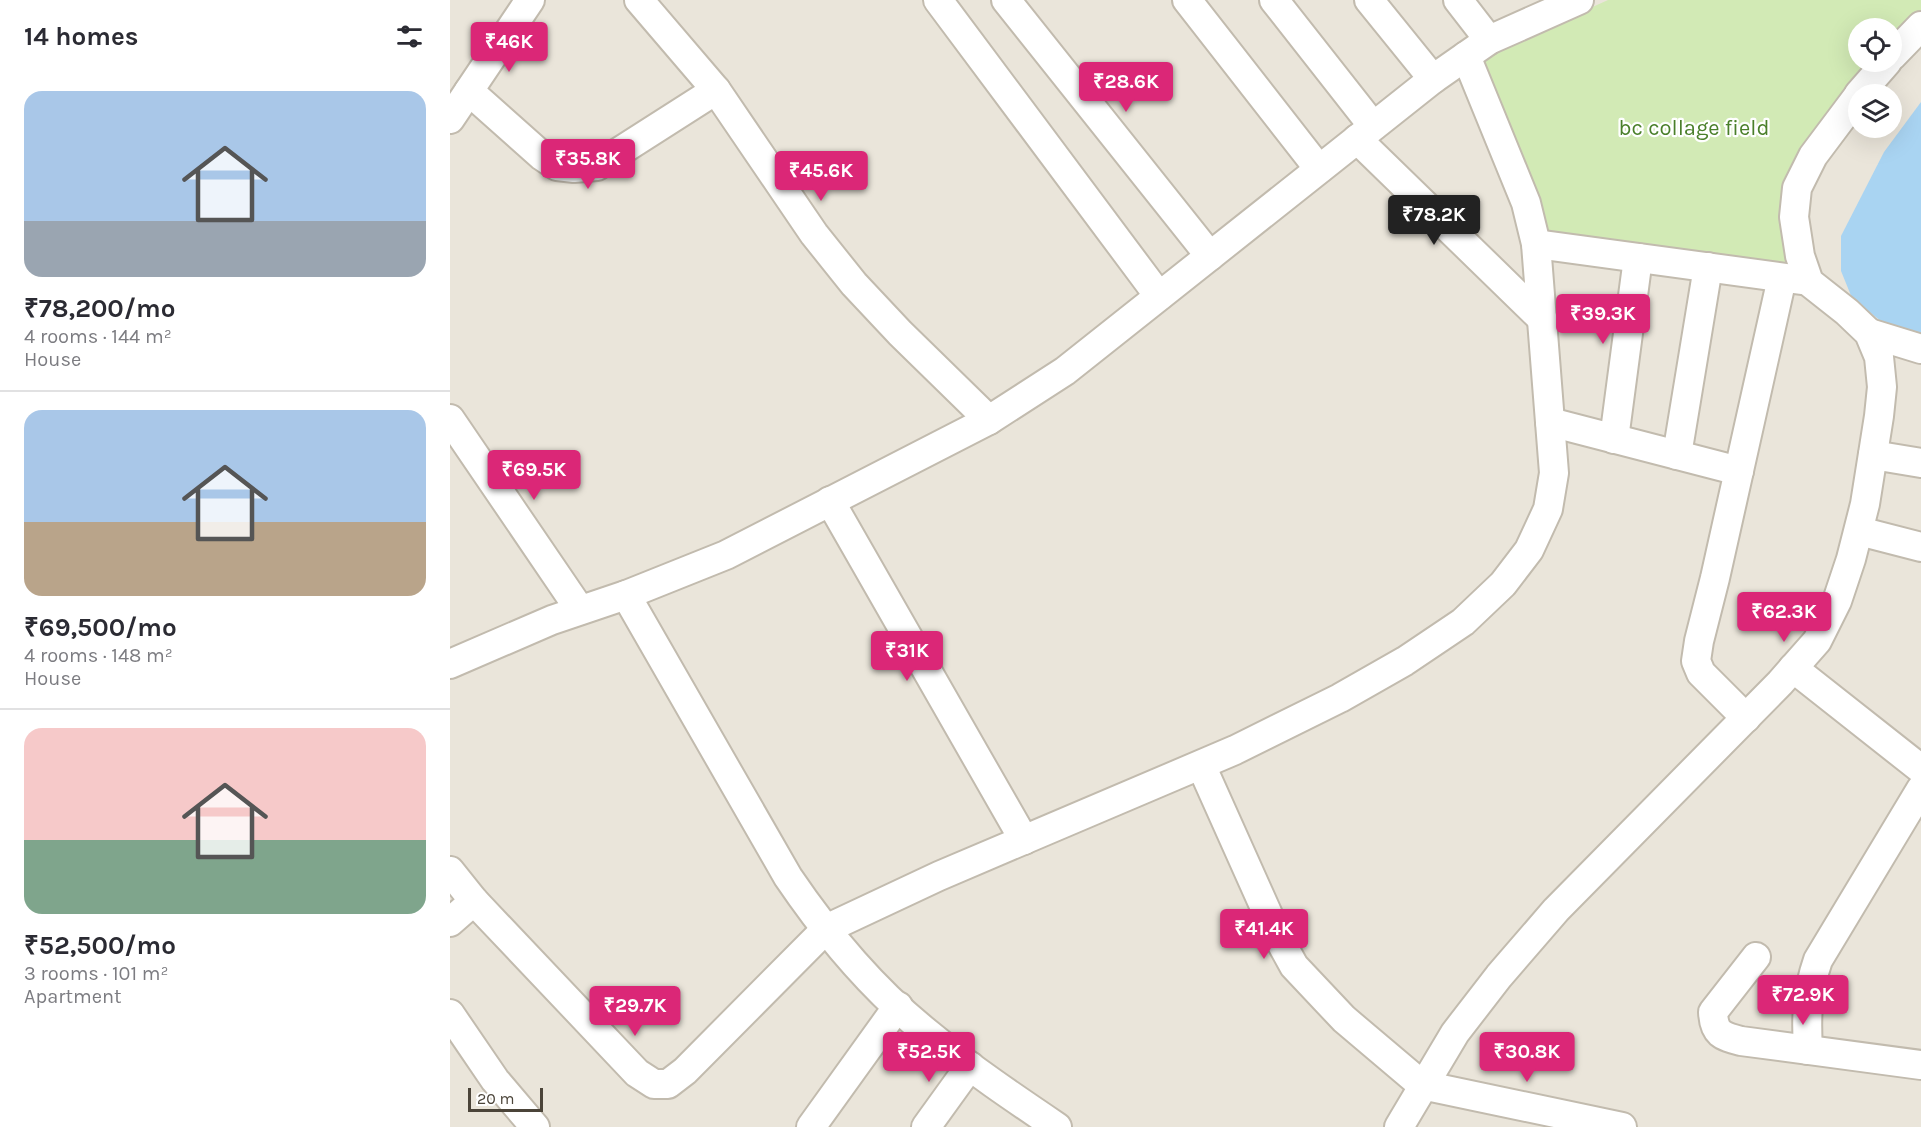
<!DOCTYPE html>
<meta charset="utf-8">
<style>
body{margin:0;font-family:Karla,sans-serif;background:#f2f2f3;color:#2b2b33;height:100vh;display:flex;flex-direction:column;font-size:22px;white-space:nowrap}
*{box-sizing:border-box;margin:0}
p{font-size:20px;color:#7c7c81}
.icon{flex:none;width:33px;height:33px;fill:none;stroke:currentColor;stroke-width:2;stroke-linecap:round;stroke-linejoin:round}
.map{position:relative;flex:1;overflow:hidden}
.side{display:flex;flex-direction:column;background:#fff;width:450px}
.side>*{flex:none}
.tools{position:absolute;left:1398px;top:18px;display:grid;gap:12px}
.tools a{display:grid;place-items:center;width:54px;height:54px;border-radius:50%;background:#fff;box-shadow:0 6px 24px #0002;font-size:30px}
.scale{position:absolute;left:18px;bottom:15px;width:75px;box-sizing:border-box;padding-left:6px;border:3px solid #4b4439;border-top:0;font-size:16px;line-height:21px;white-space:nowrap;color:#4b4439;-webkit-text-stroke:4px #fff;paint-order:stroke}
.price{position:absolute;translate:-50% -51px;padding:0 14px;border-radius:6px;background:#db2777;color:#fff;font-size:20px;line-height:39px;filter:drop-shadow(0 2px 3px #0008)}
.price::after{content:'';position:absolute;left:50%;top:36px;width:18px;height:14px;margin-left:-9px;background:inherit;clip-path:polygon(0 0,100% 0,50% 100%)}
.price.selected{background:#222;color:#fff}
ul{padding:0;list-style:none}
li{display:grid;align-content:center;gap:12px;height:318px;padding:0 24px}
li+li{border-top:2px solid #e1e1e2}
li span{display:grid;place-items:center;height:186px;border-radius:18px;color:#555}
li>.icon{margin-inline-start:auto}
span .icon{width:108px;height:108px;fill:#fffc;stroke-width:1}
li b{font-size:26px}
h2{display:flex;justify-content:space-between;align-items:center;height:72px;padding:0 24px;font-size:26px}
main{display:flex;flex:1;min-height:0}
.map>svg:first-child{display:block}
.residential{fill:#eae5da;fill-rule:evenodd}
.green{fill:#d2eab5}
.water{fill:#a9d4f2}
.lines{fill:none;stroke-linecap:round;stroke-linejoin:round}
.street-casing{stroke:#c2bbae;stroke-width:32}
.street{stroke:#fff;stroke-width:28}
.labels{text-anchor:middle;stroke-width:4.5;stroke-linejoin:round;paint-order:stroke}
.park-label{font-size:22px;fill:#4a7f2a;stroke:#fff}
</style>
<main>
<section class="side">
<h2>14 homes<svg class="icon" aria-label="filters" viewBox="0 0 24 24"><path d="M4 7h16M4 17h16"/><circle cx="9" cy="7" r="2"/><circle cx="15" cy="17" r="2"/></svg></h2>
<ul>
<li><span style="background:linear-gradient(#a9c7e8 70%,#9aa5b1 0)"><svg class="icon" aria-label="home" viewBox="0 0 24 24"><path d="M3 11l9-7 9 7M6 9v11h12V9"/></svg></span><div><b>₹78,200/mo</b><p>4 rooms · 144 m²</p><p>House</p></div></li>
<li><span style="background:linear-gradient(#a9c7e8 60%,#b9a48a 0)"><svg class="icon" aria-label="home" viewBox="0 0 24 24"><path d="M3 11l9-7 9 7M6 9v11h12V9"/></svg></span><div><b>₹69,500/mo</b><p>4 rooms · 148 m²</p><p>House</p></div></li>
<li><span style="background:linear-gradient(#f6c9c9 60%,#7fa58c 0)"><svg class="icon" aria-label="home" viewBox="0 0 24 24"><path d="M3 11l9-7 9 7M6 9v11h12V9"/></svg></span><div><b>₹52,500/mo</b><p>3 rooms · 101 m²</p><p>Apartment</p></div></li>
</ul>
</section>
<div class="map">
<svg width="1471" height="1127" viewBox="0 0 1471 1127">
<rect width="100%" height="100%" fill="#f6f3ec"/>
<path class="residential" d="M0,0H1471V1127H0ZM1408,28H1442V62H1408ZM1408,94H1442V128H1408Z"/>
<path class="green" d="M1158,0H1471V13L1442,45V28H1408V62H1426L1386,105L1333,275L1069,225L1008,68Z"/>
<path class="water" d="M1471,102V345L1447,334L1402,298L1391,271V236L1434,152Z"/>
<g class="lines">
<defs>
<g id="street">
<path d="M189,0L266,90L364,234L404,284L450,333L539,420"/>
<path d="M488,0L709,296"/>
<path d="M556,0L760,256"/>
<path d="M737,0L869,169"/>
<path d="M824,0L923,126"/>
<path d="M919,0L983,79"/>
<path d="M1008,0L1039,40"/>
<path d="M1442,56L1471,26"/>
<path d="M19,91L92,156L107,166L124,168L147,166L266,90"/>
<path d="M1409,94L1437,62"/>
<path d="M0,119L80,0"/>
<path d="M907,139L1093,320"/>
<path d="M1086,244L1351,280"/>
<path d="M1419,333L1471,349"/>
<path d="M0,419L130,610"/>
<path d="M1100,422L1289,471"/>
<path d="M1164,439L1188,258"/>
<path d="M1227,455L1258,267"/>
<path d="M1423,455L1471,463"/>
<path d="M380,501L574,840"/>
<path d="M1409,531L1471,547"/>
<path d="M176,595L338,877C378,936 425,992 481,1036C521,1069 564,1098 607,1127"/>
<path d="M0,664L102,620L176,595L276,555L539,420L615,371L983,79L1039,40L1129,0"/>
<path d="M1343,668L1471,769"/>
<path d="M1296,718L1251,673L1246,661L1249,641L1265,578L1332,278"/>
<path d="M751,765L828,937L844,966L894,1019L972,1085L1172,1127"/>
<path d="M0,871L24,901L187,1073L204,1084H218L235,1071L376,929L489,876L785,750L890,698L955,661L1013,622L1053,584L1079,550L1098,509L1104,473L1086,244L1076,203L1016,56"/>
<path d="M0,922L24,901"/>
<path d="M1306,957L1263,1012C1264,1034 1272,1036 1291,1041L1471,1065"/>
<path d="M0,1014L45,1080L85,1127"/>
<path d="M1358,1050C1356,1016 1357,992 1368,960L1471,789"/>
<path d="M361,1127L448,1006"/>
<path d="M476,1127L520,1066"/>
<path d="M949,1127L1005,1033L1049,976L1106,910L1330,683L1367,641L1387,601L1401,559L1415,504L1429,416L1432,387L1429,357L1419,333L1397,312L1359,282L1350,256L1344,217L1347,188L1363,156L1408,96"/>
</g>
</defs>
<use href="#street" class="street-casing"/>
<use href="#street" class="street"/>
</g>
<g class="labels">
<g class="park-label">
<text x="1244" y="135">bc collage field</text>
</g>
</g>
</svg>
<div class="tools">
<a><svg class="icon" aria-label="locate" viewBox="0 0 24 24"><circle cx="12" cy="12" r="6"/><path d="M12 2v4M12 18v4M2 12h4M18 12h4"/></svg></a>
<a><svg class="icon" aria-label="layers" viewBox="0 0 24 24"><path d="M12 4l9 5-9 5-9-5zM3 14l9 5 9-5"/></svg></a>
</div>
<div class="scale">20 m</div>
<b class="price" style="left:59px;top:73px">₹46K</b>
<b class="price" style="left:676px;top:113px">₹28.6K</b>
<b class="price" style="left:138px;top:190px">₹35.8K</b>
<b class="price" style="left:371px;top:202px">₹45.6K</b>
<b class="price selected" style="left:984px;top:246px">₹78.2K</b>
<b class="price" style="left:1153px;top:345px">₹39.3K</b>
<b class="price" style="left:84px;top:501px">₹69.5K</b>
<b class="price" style="left:1334px;top:643px">₹62.3K</b>
<b class="price" style="left:457px;top:682px">₹31K</b>
<b class="price" style="left:814px;top:960px">₹41.4K</b>
<b class="price" style="left:1353px;top:1026px">₹72.9K</b>
<b class="price" style="left:185px;top:1037px">₹29.7K</b>
<b class="price" style="left:479px;top:1083px">₹52.5K</b>
<b class="price" style="left:1077px;top:1083px">₹30.8K</b>
</div>
</main>
